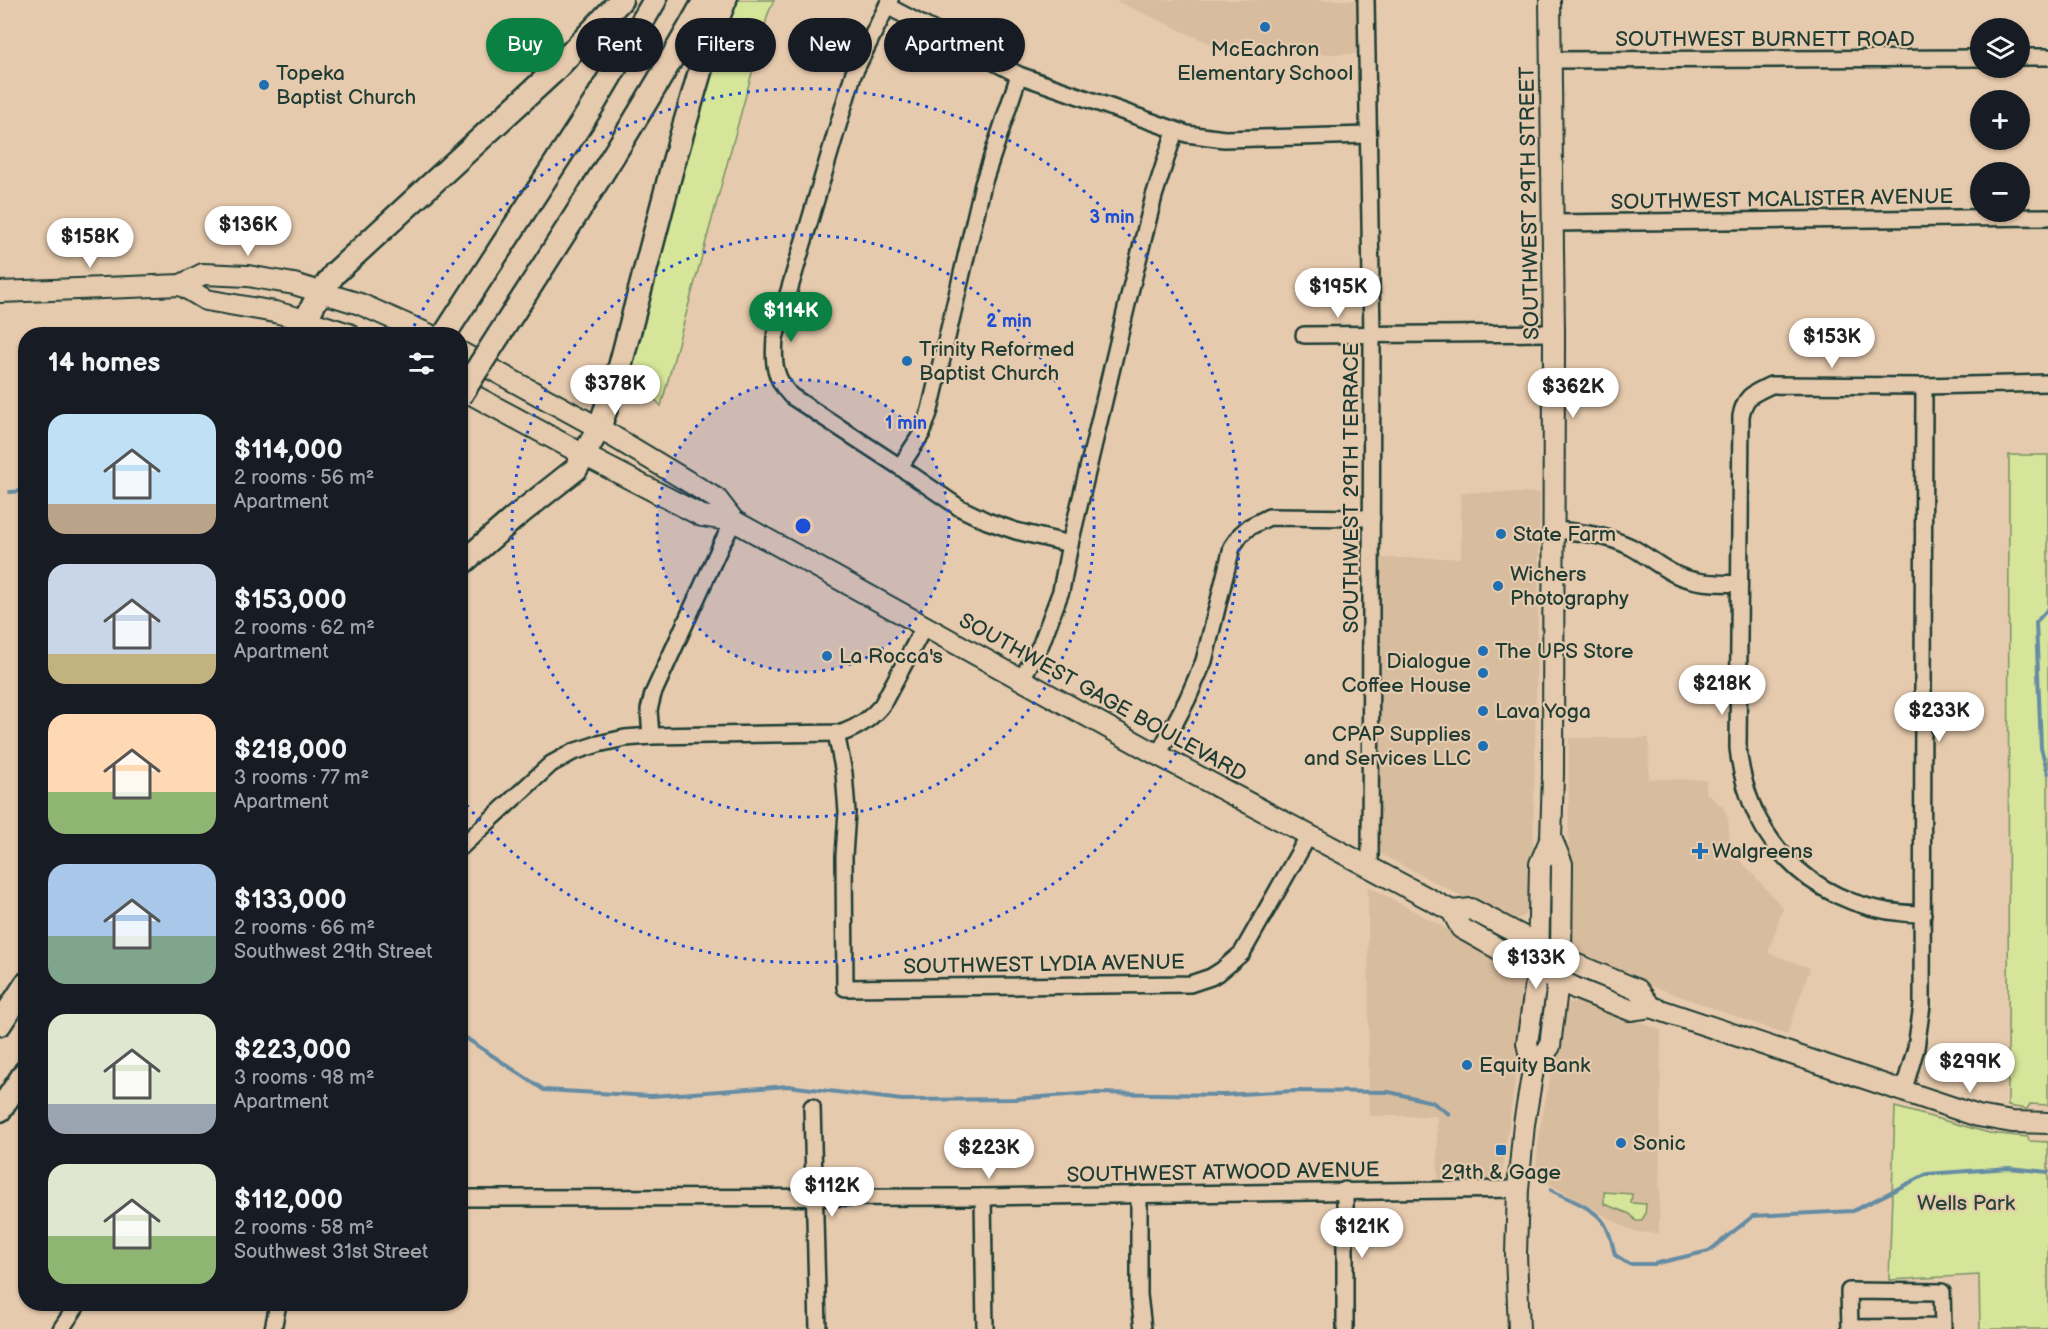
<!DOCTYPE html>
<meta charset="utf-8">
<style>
body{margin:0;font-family:"Balsamiq Sans",sans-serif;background:#242831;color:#f1f3f6;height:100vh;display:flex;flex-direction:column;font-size:22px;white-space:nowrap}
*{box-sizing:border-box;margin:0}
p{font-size:20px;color:#9ea1a6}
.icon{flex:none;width:33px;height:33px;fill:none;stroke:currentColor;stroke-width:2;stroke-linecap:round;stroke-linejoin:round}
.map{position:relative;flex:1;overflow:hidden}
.side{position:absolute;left:18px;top:327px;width:450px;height:984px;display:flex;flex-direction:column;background:#171b24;border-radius:24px;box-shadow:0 2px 4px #0004}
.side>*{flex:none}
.hud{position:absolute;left:486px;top:18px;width:570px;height:54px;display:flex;gap:12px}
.buttons{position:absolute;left:1970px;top:18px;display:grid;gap:12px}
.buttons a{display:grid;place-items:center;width:60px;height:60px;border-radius:50%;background:#171b24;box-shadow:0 2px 4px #0004;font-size:30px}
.price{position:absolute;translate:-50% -51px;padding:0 14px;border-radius:21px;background:#fff;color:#222;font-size:20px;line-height:39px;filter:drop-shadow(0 2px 3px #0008)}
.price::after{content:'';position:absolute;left:50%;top:36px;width:18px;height:14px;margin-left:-9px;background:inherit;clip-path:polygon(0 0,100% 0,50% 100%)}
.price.current{background:#0b8043;color:#fff}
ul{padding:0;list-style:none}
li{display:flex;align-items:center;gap:18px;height:150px;padding:0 30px}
li span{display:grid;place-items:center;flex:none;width:168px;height:120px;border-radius:18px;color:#555}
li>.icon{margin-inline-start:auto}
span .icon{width:72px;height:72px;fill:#fffc;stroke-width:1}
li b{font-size:26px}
h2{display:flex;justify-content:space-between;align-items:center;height:72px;padding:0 30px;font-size:26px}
.pill{padding:0 21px;border-radius:27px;background:#171b24;box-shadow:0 2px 4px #0004;font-size:21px;line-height:54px}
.pill.current{background:#0b8043;color:#fff}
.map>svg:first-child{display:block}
.built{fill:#d8bc9e}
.green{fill:#d6e599;stroke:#7a9166;stroke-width:1.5}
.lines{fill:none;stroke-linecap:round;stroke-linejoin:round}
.stream{stroke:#658ca3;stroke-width:4}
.minor-casing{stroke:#1f3d34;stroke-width:20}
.major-casing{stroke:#1f3d34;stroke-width:24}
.highway-casing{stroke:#1f3d34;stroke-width:27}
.minor{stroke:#e6caad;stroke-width:15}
.major{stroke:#e6caad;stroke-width:20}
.highway{stroke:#e6caad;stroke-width:22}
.highway-bridge-casing{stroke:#1f3d34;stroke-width:27;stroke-linecap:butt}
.highway-bridge{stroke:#e6caad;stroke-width:22}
.ring{fill:none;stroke:#1d4ed8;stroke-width:3;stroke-dasharray:3 6}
.poi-dot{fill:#1f6fb2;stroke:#e6caad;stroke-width:2}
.labels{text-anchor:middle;stroke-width:4.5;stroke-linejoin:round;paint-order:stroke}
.street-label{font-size:21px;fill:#1f3d34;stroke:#e6caad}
.poi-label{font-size:21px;fill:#1f3d34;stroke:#e6caad;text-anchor:start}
.park-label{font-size:21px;fill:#284539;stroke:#e6caad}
.centre{fill:#1d4ed8;stroke:#e6caad;stroke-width:3}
.ring-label{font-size:18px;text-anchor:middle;font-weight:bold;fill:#1d4ed8;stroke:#e6caad;stroke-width:4.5;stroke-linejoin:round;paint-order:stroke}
</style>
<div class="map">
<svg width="2048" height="1329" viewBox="0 0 2048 1329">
<rect width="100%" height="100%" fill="#e6caad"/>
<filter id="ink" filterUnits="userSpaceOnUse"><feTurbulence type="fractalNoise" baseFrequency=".0167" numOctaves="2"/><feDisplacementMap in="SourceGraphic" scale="12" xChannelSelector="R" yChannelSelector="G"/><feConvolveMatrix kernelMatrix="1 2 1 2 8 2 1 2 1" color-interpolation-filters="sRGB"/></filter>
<g filter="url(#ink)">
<g class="built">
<path d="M1114,0H1357V54H1233Z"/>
<path d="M1461,492L1540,493L1532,900L1530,910L1522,917L1515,920L1504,918L1386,857L1380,853L1378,844L1379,558H1461Z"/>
<path d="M1569,738H1649V779L1706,780V793L1723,807L1728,819L1730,841L1734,853L1783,908L1768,953L1810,968L1787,1035L1605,969L1574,953L1570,949L1568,942Z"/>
<path d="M1368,886L1519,968L1527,976L1528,980L1523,1025L1503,1166L1502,1172L1495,1178L1438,1180L1437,1116H1369Z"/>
<path d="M1582,1000L1661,1030L1659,1233L1634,1232L1535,1176L1540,1128L1564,1009L1570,1003Z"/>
</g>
<g class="green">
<path d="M734,0H774L768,14L661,406L649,393L652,374L632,367L703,91Z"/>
<path d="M2009,455H2048V1105L2030,1104L2027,1109L2008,1106Z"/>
<path d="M1895,1107L1989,1133L2028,1137L2029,1141L2048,1142V1329H1980L1979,1275L1889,1280Z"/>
<path d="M1604,1192L1632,1194L1631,1203L1646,1204L1645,1215L1641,1221H1636L1630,1214L1604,1204Z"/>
</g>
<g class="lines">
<g class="stream">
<path d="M10,492L26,491"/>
<path d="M2048,609L2036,622L2041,748L2048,773"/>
<path d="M460,1034L544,1090L652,1096L788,1086L902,1100L1014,1099L1094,1093L1223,1095L1293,1091L1389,1092L1432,1102L1449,1114"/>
<path d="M1551,1190C1566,1198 1589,1206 1601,1219C1609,1228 1612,1243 1615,1255L1629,1264H1654L1709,1251L1753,1216L1853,1211L1927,1174L2009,1168L2048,1172"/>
</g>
<defs>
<g id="minor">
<path d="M890,0L853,75L775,338C773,362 774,378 791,396L900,467L960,508L987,521L1016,531L1070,544"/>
<path d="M1366,0L1372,335L1370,868"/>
<path d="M887,6L1019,75L1187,134L1224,139L1368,135"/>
<path d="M2019,57H2048"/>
<path d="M1551,60L1980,58"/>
<path d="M1553,223L2048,217"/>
<path d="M1304,335L1554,333"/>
<path d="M900,467L922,433L930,410L983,184L1019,75"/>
<path d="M1554,530C1580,532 1607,535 1631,547C1648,556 1662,569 1679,576C1699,584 1719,583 1739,584"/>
<path d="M1021,680L1041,644L1061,591L1070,544L1129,296L1154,196L1175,131"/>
<path d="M836,733L844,773L847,812L844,856L845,988L1190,984L1211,977L1222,970L1242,953L1309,835"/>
<path d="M651,736L649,710L653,694L721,545L734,521"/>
<path d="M1158,755L1187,700L1204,661L1232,547L1241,534L1249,527L1269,517L1372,518"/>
<path d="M460,848L551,764L573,752L598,744L625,738L651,736L842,733C859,727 871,719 882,705L924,627"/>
<path d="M1923,914C1822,913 1749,849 1738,748L1741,416C1745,395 1753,394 1771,385L1924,386L2048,383"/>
<path d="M1903,1092L1916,1048L1922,1005L1924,386"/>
<path d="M812,1107L818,1329"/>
<path d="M1345,1190V1329"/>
<path d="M1139,1194V1295L1143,1329"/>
<path d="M983,1197L985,1329"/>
<path d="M460,1198L983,1197L1518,1189"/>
<path d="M61,1329L78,1304"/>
<path d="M273,1329L278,1304"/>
<path d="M1942,1329L1943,1327L1942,1292L1849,1291L1850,1328L1943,1327"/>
</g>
<g id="major">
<path d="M181,285L206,300L275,312L305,320L349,334"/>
<path d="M0,292L181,285L203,274L248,276L294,284L360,304L428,334"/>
<path d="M460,352L599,428L717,499L734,521"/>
<path d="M460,388L584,455L702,516L734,521L1158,755L1452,911L1461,928L1520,961L1577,989L1630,1010L1651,1007L1978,1116L2012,1122L2048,1123"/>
<path d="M1452,911L1471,909L1575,964L1638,990L1651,1007"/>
<path d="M1533,1070L1550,1046L1561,957L1562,864L1551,838"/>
<path d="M1519,1329L1516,1254L1518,1189L1524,1124L1533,1070L1527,1043L1538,969L1540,864L1551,838L1553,775L1554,333L1550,0"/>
</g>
<g id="highway">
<path d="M300,334C308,311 320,292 335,273L553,72L621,0"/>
<path d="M445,334L595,102L655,0"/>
<path d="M499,335C570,225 641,115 705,0"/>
<path d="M460,565L514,518L576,469L599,428L617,378L672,168L710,37L725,0"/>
<path d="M0,1024L26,984"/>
<path d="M0,1110L26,1071"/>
</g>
</defs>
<use href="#minor" class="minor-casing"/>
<use href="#major" class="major-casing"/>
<use href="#highway" class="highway-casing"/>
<use href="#minor" class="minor"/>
<use href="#major" class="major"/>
<use href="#highway" class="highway"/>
<defs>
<path id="highway-bridge" d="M460,396L499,335"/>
</defs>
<use href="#highway-bridge" class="highway-bridge-casing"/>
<use href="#highway-bridge" class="highway-bridge"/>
</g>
</g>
<circle cx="803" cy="526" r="146" fill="#1d4ed8" fill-opacity=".12"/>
<g class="ring">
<circle cx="803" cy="526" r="146"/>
<circle cx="803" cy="526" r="291"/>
<path d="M410 334A437 437 0 1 1 461 798"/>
</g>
<g class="poi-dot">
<circle cx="1265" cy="27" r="6"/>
<circle cx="264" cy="85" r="6"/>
<circle cx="907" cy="361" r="6"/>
<circle cx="1501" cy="534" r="6"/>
<circle cx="1498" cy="586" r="6"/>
<circle cx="1483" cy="651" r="6"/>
<circle cx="827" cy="656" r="6"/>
<circle cx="1483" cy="673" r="6"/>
<circle cx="1483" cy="711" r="6"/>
<circle cx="1483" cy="746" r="6"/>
<path d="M1697 842h6v6h6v6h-6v6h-6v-6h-6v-6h6z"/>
<circle cx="1467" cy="1065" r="6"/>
<circle cx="1621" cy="1143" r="6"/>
<rect x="1495" y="1144" width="12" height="12" rx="3"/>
</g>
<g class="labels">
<g class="street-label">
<text x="1765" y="46">SOUTHWEST BURNETT ROAD</text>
<text transform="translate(1782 199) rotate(-1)" y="7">SOUTHWEST MCALISTER AVENUE</text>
<text transform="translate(1529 203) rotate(-91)" y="7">SOUTHWEST 29TH STREET</text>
<text transform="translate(1351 488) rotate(-90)" y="7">SOUTHWEST 29TH TERRACE</text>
<text transform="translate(1103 697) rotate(29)" y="7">SOUTHWEST GAGE BOULEVARD</text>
<text transform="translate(1044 964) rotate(-1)" y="7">SOUTHWEST LYDIA AVENUE</text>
<text transform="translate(1223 1172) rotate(-1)" y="7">SOUTHWEST ATWOOD AVENUE</text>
</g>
<g class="poi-label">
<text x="1265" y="56" text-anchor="middle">McEachron<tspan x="1265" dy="24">Elementary School</tspan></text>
<text x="276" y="80">Topeka<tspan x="276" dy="24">Baptist Church</tspan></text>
<text x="919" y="356">Trinity Reformed<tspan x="919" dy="24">Baptist Church</tspan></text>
<text x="1513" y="541">State Farm</text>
<text x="1510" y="581">Wichers<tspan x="1510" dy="24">Photography</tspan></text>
<text x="1495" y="658">The UPS Store</text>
<text x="839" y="663">La Rocca's</text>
<text x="1471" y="668" text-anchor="end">Dialogue<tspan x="1471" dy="24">Coffee House</tspan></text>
<text x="1495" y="718">Lava Yoga</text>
<text x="1471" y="741" text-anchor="end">CPAP Supplies<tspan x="1471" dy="24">and Services LLC</tspan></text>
<text x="1712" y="858">Walgreens</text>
<text x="1479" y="1072">Equity Bank</text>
<text x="1633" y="1150">Sonic</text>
<text x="1501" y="1179" text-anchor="middle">29th &amp; Gage</text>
</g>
<g class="park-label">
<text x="1966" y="1210">Wells Park</text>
</g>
</g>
<circle cx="803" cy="526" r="9" class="centre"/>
<g class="ring-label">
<text x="1112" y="223">3 min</text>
<text x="1009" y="327">2 min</text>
<text x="906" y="429">1 min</text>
</g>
</svg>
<div class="buttons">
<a><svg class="icon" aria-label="layers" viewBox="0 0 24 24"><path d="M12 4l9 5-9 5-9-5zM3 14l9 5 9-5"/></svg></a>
<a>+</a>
<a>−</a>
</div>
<b class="price" style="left:248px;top:257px">$136K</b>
<b class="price" style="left:90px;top:269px">$158K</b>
<b class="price" style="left:1338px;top:319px">$195K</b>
<b class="price current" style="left:791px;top:343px">$114K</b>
<b class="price" style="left:1832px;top:369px">$153K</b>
<b class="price" style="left:615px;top:416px">$378K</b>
<b class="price" style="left:1573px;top:419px">$362K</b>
<b class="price" style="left:1722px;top:716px">$218K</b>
<b class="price" style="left:1939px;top:743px">$233K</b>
<b class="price" style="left:1536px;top:990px">$133K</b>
<b class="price" style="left:1970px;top:1094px">$299K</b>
<b class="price" style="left:989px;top:1180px">$223K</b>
<b class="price" style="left:832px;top:1218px">$112K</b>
<b class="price" style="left:1362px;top:1259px">$121K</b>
<div class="hud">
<a class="pill current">Buy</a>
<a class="pill">Rent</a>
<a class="pill">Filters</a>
<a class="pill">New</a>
<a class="pill">Apartment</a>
</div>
<section class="side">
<h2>14 homes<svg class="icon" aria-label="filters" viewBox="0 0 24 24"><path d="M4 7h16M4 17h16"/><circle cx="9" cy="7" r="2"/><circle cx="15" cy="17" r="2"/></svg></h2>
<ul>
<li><span style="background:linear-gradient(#bfe0f5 75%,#b9a48a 0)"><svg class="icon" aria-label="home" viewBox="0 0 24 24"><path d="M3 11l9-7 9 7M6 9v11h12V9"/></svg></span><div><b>$114,000</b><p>2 rooms · 56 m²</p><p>Apartment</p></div></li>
<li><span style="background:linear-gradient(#c9d6e8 75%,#c2b280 0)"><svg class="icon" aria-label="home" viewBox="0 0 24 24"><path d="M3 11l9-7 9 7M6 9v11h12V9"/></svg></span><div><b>$153,000</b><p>2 rooms · 62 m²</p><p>Apartment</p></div></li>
<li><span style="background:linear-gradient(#ffd9b3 65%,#8fb573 0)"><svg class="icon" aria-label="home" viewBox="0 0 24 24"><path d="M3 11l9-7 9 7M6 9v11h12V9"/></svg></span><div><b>$218,000</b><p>3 rooms · 77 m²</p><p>Apartment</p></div></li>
<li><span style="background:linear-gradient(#a9c7e8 60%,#7fa58c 0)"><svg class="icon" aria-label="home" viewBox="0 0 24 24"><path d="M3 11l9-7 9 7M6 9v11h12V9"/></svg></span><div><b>$133,000</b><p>2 rooms · 66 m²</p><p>Southwest 29th Street</p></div></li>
<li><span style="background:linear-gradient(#dfe7d0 75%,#9aa5b1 0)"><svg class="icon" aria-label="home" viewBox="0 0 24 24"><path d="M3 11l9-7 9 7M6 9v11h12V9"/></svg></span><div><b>$223,000</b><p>3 rooms · 98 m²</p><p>Apartment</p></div></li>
<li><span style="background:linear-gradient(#dfe7d0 60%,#8fb573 0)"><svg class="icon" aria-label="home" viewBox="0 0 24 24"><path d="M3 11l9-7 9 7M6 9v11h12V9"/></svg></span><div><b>$112,000</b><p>2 rooms · 58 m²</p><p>Southwest 31st Street</p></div></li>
</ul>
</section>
</div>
